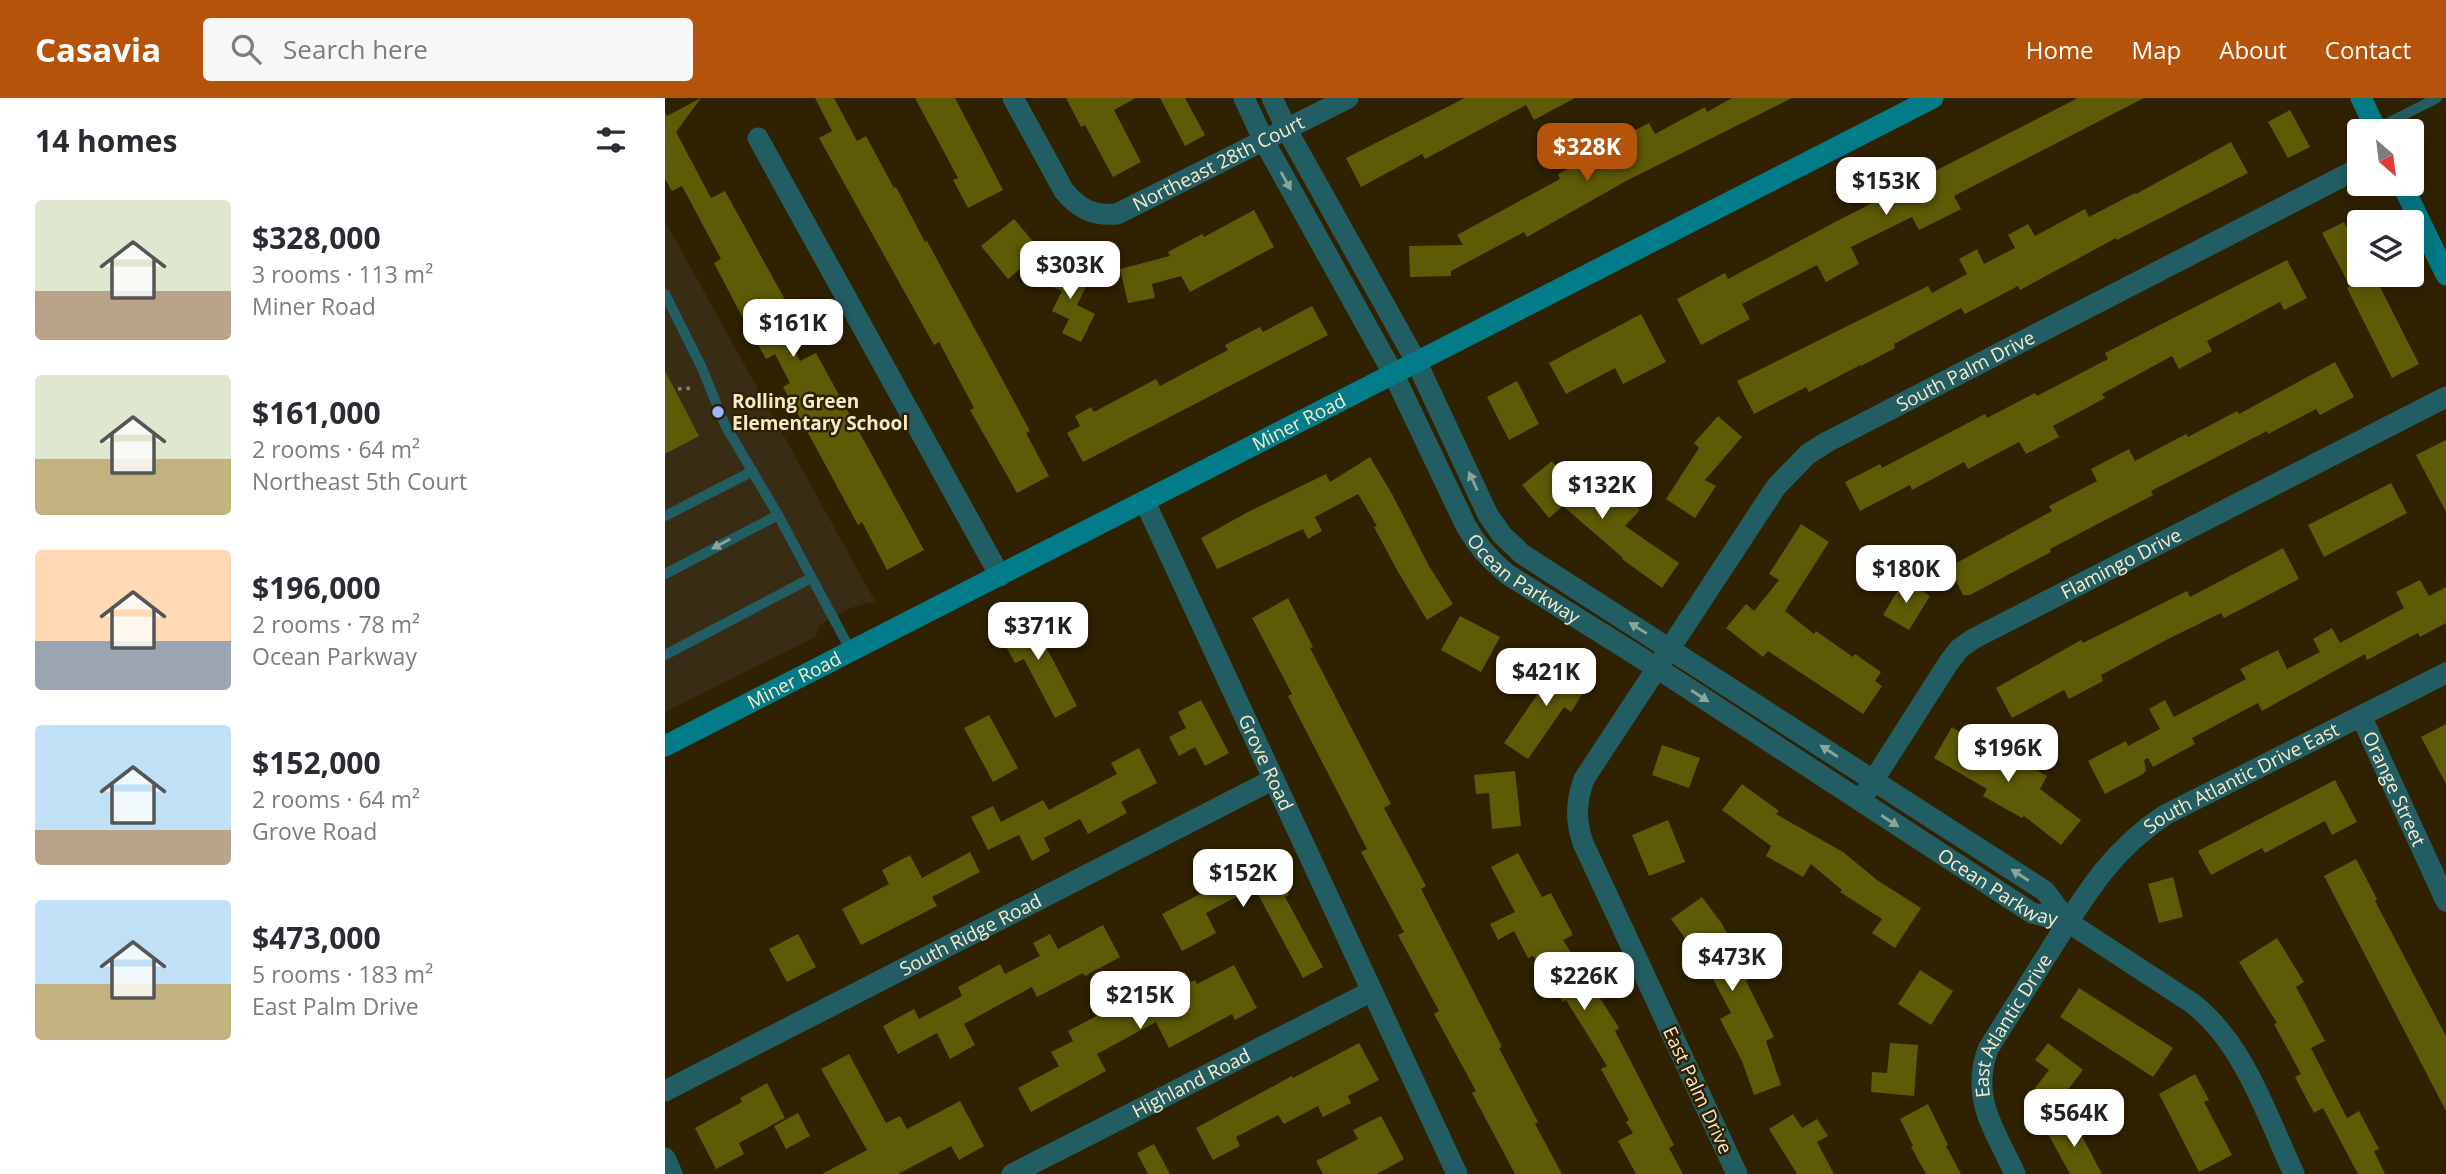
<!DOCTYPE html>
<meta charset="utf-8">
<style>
body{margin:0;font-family:"Open Sans",sans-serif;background:#f7f7f7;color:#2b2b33;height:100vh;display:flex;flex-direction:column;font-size:26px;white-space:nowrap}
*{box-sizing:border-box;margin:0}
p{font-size:23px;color:#7c7c81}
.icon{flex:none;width:38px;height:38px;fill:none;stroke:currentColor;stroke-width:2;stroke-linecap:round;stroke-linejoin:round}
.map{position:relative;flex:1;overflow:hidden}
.panel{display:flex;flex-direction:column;background:#fff;width:665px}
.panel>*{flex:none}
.needle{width:46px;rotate:152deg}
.controls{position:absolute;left:1682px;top:21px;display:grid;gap:14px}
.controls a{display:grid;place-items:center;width:77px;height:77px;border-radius:7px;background:#fff;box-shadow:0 4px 18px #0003;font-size:35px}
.price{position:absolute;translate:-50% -60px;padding:0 16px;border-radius:14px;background:#fff;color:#222;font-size:23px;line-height:46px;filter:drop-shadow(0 2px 4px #0008)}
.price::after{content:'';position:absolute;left:50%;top:42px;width:21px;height:16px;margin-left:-10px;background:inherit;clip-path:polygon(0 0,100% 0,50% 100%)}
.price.on{background:#b45309;color:#fff}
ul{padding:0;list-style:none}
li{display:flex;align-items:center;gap:21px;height:175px;padding:0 35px}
li span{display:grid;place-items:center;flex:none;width:196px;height:140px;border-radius:7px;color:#555}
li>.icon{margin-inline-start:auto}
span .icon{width:84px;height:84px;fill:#fffc;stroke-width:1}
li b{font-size:30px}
h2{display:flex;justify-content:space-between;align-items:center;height:84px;padding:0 35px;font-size:30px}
header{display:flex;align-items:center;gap:42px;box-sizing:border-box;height:98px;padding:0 35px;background:#b45309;color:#fff}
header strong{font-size:33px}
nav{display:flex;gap:38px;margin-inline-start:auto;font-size:24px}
.search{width:490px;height:63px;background:#f7f7f7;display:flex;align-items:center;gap:18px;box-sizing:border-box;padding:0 24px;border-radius:7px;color:#7c7c81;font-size:26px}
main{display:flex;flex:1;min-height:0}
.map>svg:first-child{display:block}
.built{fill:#382d14}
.building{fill:#5e5b06}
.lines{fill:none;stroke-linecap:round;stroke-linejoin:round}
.path{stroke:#8e805d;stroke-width:3.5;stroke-dasharray:3.5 5;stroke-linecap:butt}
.lane{stroke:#235d64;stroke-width:10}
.street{stroke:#235d64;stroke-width:21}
.secondary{stroke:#017c88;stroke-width:21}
.oneway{fill:#8ea496}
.poi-dot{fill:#98b5fd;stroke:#302200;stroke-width:2.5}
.labels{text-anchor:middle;stroke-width:5;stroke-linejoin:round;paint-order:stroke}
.street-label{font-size:19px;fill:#f9eac7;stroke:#302200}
.poi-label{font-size:19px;font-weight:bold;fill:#f9eac7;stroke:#302200;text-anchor:start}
</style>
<header>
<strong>Casavia</strong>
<div class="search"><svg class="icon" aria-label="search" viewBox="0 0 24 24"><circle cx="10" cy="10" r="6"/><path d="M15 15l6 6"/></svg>Search here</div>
<nav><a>Home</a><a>Map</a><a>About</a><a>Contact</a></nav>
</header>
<main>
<section class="panel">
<h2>14 homes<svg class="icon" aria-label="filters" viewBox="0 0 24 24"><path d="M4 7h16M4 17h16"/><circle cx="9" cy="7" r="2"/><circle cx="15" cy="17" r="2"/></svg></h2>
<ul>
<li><span style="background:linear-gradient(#dfe7d0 65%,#b9a48a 0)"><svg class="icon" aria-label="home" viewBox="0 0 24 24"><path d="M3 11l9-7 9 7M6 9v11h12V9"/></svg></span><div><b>$328,000</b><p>3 rooms · 113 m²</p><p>Miner Road</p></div></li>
<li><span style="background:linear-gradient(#dfe7d0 60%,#c2b280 0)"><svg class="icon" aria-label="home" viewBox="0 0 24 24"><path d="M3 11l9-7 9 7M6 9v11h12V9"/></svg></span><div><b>$161,000</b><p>2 rooms · 64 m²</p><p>Northeast 5th Court</p></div></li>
<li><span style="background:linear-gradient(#ffd9b3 65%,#9aa5b1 0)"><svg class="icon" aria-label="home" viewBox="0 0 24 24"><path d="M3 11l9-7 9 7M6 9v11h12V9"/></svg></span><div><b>$196,000</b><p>2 rooms · 78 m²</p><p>Ocean Parkway</p></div></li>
<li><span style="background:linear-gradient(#bfe0f5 75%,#b9a48a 0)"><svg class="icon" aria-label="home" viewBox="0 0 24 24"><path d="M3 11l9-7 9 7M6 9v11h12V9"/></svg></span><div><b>$152,000</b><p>2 rooms · 64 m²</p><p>Grove Road</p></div></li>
<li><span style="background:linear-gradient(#bfe0f5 60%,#c2b280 0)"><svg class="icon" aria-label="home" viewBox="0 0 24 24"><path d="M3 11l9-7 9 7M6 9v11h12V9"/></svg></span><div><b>$473,000</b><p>5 rooms · 183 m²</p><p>East Palm Drive</p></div></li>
</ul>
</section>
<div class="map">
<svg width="1781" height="1076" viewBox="0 0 1781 1076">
<rect width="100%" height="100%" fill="#302200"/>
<path class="built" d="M0,123L211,505H201L183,511L154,527L151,539L0,614Z"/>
<g class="building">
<path d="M36,0L11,34L46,100L60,93L134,227L120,234L135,263L151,255L259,452L222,472L197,424L193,427L118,289L125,285L110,256L101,261L72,209L49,165L56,161L17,88L7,93L0,81V14L2,18Z"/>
<path d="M150,0H169L192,43L201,38L229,90L231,89L260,144L262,143L343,292L365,333L361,335L384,378L352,395L305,312L309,310L274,244L269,247L154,40L167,33Z"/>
<path d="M250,0H290L338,92L303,110L288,82L293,80Z"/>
<path d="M401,0H471L449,12L476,64L448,79L420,27L416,29Z"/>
<path d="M495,0H520L540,37L520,48Z"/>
<path d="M800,0H910L869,22L861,7L760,61L757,56L696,89L681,60Z"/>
<path d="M1067,0H1127L961,83L862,139L859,134L786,173V178L745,179L744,148L798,147L792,137L895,81L893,76L943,49L942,47L984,25L990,36L1040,9L1042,14Z"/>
<path d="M1413,0H1479L1289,98L1296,111L1254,132L1247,119L1186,149L1194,166L1161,184L1152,167L1077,206L1085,221L1036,247L1012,201L1060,175L1063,181L1172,123Z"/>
<path d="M1625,12L1645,49L1623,60L1603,24Z"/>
<path d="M1566,44L1583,75L1452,142L1451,140L1355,192L1353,188L1300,216L1296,210L1229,246L1230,250L1196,268L1195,267L1144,294L1141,289L1089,316L1072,283L1263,188L1267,195L1302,176L1294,161L1312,151L1319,166L1350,150L1343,137L1363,126L1370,138L1420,111L1424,119L1470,95L1471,96Z"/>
<path d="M589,112L609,149L525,194L516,178L487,186L490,200L463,205L455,171L505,158L503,154L537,136L539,139Z"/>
<path d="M349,121L376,153L343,181L316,148Z"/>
<path d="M1679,124L1694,153V177H1709L1754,266L1727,280L1682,190L1685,188L1657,135Z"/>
<path d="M390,162L411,172L407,181L421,188L412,207L430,216L416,244L397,235L404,221L387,213L397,193L379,185Z"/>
<path d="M1622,162L1642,200L1619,212L1615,204L1542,243L1547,253L1514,271L1507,258L1437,296L1440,300L1388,328L1394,339L1361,356L1354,344L1303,371L1299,364L1247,392L1245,387L1195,413L1180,384L1215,366L1217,370L1320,316L1322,320L1370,295L1372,298L1443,261L1440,255Z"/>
<path d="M647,208L663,237L418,364L402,335L415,328L410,318L426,309L429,314L491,281L495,288L563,252L560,247L595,229L598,234Z"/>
<path d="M976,216L1001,264L958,286L950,270L901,296L884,265Z"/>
<path d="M1670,264L1689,299L1655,317L1651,311L1603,336L1602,333L1486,393L1488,397L1385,451L1386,454L1305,497H1298L1284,469L1387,413L1384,408L1432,383L1426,371L1464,351L1470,363L1521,336L1523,339L1572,313L1574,316Z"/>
<path d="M0,273L34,338L0,356Z"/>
<path d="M852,283L874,326L844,342L822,299Z"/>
<path d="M1053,318L1077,339L1040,382L1051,388L1030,420L1001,401L1034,350L1029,345Z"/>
<path d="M1781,342V414L1751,357Z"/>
<path d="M705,359L727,396L764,468L788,506L762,522L732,472L709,429L712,428L693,396L650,419L657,433L643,441L638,431L552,471L536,440L583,414L661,376L665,384Z"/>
<path d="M887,363L924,407L944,385L975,412L960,428L1014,465L997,490L957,461L958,460L898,408L884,420L857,387Z"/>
<path d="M1726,385L1742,415L1659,459L1643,427Z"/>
<path d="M1136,426L1164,444L1120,513L1149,536L1151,533L1188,559L1190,556L1216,574L1210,583L1217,588L1198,616L1103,553L1098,559L1061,530L1081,506L1089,513L1114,482L1104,476Z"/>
<path d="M1618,450L1634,481L1559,520L1556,515L1503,541L1436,577L1438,583L1404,601L1399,592L1347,620L1331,590L1416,542L1418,545L1522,493L1525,499Z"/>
<path d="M1239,482L1265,498L1244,532L1218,517Z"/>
<path d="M1755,482L1764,498L1781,489V525L1755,539L1753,535L1702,562L1700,556L1597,613L1593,605L1527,640L1530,646L1488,669L1483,660L1479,662L1481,672L1478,676L1440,696L1423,663L1461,643L1463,648L1495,631L1484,611L1500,602L1509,619L1581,581L1575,571L1613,552L1622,571L1655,554L1648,541L1667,530L1675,545L1739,510L1731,494Z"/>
<path d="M623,500L648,549L645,550L726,706L719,710L761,788L756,791L837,949L834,950L873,1024L870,1026L897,1076H850L807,995L811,993L769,916L774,913L733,837L739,834L696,754L702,751L623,598L627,596L587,520Z"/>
<path d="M360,509L412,608L390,620L359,561L350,565L338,543L348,538L339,520Z"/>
<path d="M795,518L835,539L816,574L776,552Z"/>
<path d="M885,563L923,587L906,614L899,609L863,661L839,645L874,594L868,590Z"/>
<path d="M536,602L564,655L540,668L530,649L514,658L504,639L521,630L513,614Z"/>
<path d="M324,617L353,670L328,684L299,630Z"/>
<path d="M1781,626V686L1756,639Z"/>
<path d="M1287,629L1340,661L1343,656L1382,678L1375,691L1416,722L1396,747L1359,718L1357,720L1318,698L1322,691L1269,660Z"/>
<path d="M997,647L1035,660L1024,690L987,677Z"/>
<path d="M474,650L492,685L456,704L462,715L423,736L415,721L379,740L385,753L367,763L354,737L323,752L306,719L328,708L336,724L378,702L384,712L452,676L446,665Z"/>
<path d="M850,673L856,728L827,731L824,695L811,696L809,677Z"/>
<path d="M1670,682L1692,724L1667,737L1660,723L1600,755L1597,750L1546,777L1533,753Z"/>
<path d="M1077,686L1114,713L1111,716L1178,754L1212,782L1256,810L1230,850L1207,835L1217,821L1175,794L1177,792L1146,766L1138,779L1101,758L1106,748L1057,712Z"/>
<path d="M1003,722L1020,764L984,778L967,737Z"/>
<path d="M305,754L315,774L267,799L272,808L196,847L177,811L224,786L217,772L245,757L257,780Z"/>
<path d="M853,755L877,799L886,795L908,837L898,842L954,930L950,933L1009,1047L1004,1050L1018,1076H971L953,1043L968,1035L961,1024L964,1022L936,971L942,968L901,902L898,904L868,858L863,860L849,833L833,842L825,826L850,814L826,769Z"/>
<path d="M603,757L624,797L620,799L658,869L638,880L589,789L541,815L551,835L517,853L497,816L546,790L538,775L566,760L573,773Z"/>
<path d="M1691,761L1712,801L1710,803L1781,938V1013L1659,778Z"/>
<path d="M1508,779L1518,819L1494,825L1483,786Z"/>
<path d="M1037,799L1057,826L1086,880L1081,883L1109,939L1101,943L1116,987L1089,997L1077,963L1055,921L1066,915L1031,849L1028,851L1006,821Z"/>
<path d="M438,827L455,859L420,878L418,875L372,899L367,889L299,926L310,947L285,961L272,935L233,956L218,928L249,911L254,921L297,898L293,889L335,866L340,876L375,858L368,845L385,836L393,851Z"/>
<path d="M133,836L151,869L122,884L104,851Z"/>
<path d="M1612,840L1639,884L1631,889L1660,943L1646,950L1682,1020L1694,1013L1714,1051L1709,1053L1720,1076H1693L1658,1010L1649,1015L1630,979L1636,976L1609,926L1612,925L1574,864Z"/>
<path d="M569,867L592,910L570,922L567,916L504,950L491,924L432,956L441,973L366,1014L353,990L394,968L386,954L408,943L403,933L460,903L467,916L530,882L532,886Z"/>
<path d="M1255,872L1288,893L1266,927L1233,906Z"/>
<path d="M1414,890L1508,950L1488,979L1395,919Z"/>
<path d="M694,945L714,982L683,998L686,1005L658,1019L653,1008L619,1026L613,1017L571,1039L575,1048L548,1062L531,1030L627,978L628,980Z"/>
<path d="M1225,945L1253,947L1249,998L1206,994L1207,974L1222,975Z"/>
<path d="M1383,945L1418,972L1391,1007L1370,990L1384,972L1370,962Z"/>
<path d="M184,956L221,1025L235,1018L242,1031L295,1003L319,1048L294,1062L286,1048L233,1076H157L202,1052L156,971Z"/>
<path d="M1530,976L1544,1002L1539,1004L1567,1057L1534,1074L1494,996Z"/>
<path d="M102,985L120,1020L74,1045L79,1056L51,1071L30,1030L77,1004L75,1000Z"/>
<path d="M1263,1006L1283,1047L1281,1048L1296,1076H1261L1246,1049L1248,1048L1235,1021Z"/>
<path d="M133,1015L145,1038L121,1051L109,1028Z"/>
<path d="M1128,1016L1137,1030L1152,1021L1163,1038L1152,1044L1169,1076H1132L1104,1031Z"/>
<path d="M716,1018L739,1061L712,1076H658L651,1063L693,1041L688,1032Z"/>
<path d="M1408,1021L1437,1076H1405L1382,1034Z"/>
<path d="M489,1046L505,1076H483L472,1055Z"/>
</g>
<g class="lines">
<path class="path" d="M13,291L28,290"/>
<g class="lane">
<path d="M1711,31L1772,0"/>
<path d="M0,196L37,270L60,327L113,417L186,553"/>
<path d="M0,418L88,373"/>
<path d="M0,476L113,417"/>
<path d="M0,557L146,480"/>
</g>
<g class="street">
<path id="s1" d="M348,0L399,93C414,111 428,118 452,116L683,0"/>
<path id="s2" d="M579,0L599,43L729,277L801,428C812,448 825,462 842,476L992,570L1367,815L1403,824L1527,905C1579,945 1602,1018 1629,1076"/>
<path d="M607,0L622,32L752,265L823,417L837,437L857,456L1380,793L1403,824"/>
<path d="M93,40L335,478"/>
<path id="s3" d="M480,404L792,1076"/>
<path id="s4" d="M1696,618L1781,803"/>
<path id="s5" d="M1201,694L1284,564L1294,551L1308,541L1781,299"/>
<path id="s6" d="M0,993L609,681"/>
<path d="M0,1060L7,1076"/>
<path id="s7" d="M347,1076L707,893"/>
<path id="s8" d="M1072,1076L918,745C910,721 911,704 919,681L1111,389L1143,356L1162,344L1694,70"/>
<path id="s9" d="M1350,1076C1330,1032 1305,1001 1323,951C1345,916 1367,881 1389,846C1422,794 1447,752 1500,717L1781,575"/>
</g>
<g class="secondary">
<path d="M1696,0L1712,33"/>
<path d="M1737,86L1781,177"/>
<path id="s10" d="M0,648L1268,0"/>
</g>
</g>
<defs><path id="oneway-solid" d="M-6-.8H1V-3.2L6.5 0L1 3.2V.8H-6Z" transform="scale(1.75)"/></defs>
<g class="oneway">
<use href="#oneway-solid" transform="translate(621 83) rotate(61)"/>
<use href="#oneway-solid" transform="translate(808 383) rotate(-115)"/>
<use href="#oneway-solid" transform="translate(56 446) rotate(152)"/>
<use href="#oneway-solid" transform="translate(973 530) rotate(-148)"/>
<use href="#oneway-solid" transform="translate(1035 598) rotate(33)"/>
<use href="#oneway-solid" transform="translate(1164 653) rotate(-147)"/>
<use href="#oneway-solid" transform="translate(1225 723) rotate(33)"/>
<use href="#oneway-solid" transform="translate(1355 777) rotate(-147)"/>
</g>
<circle class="poi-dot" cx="53" cy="314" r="7"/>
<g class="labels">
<g class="street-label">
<text dy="7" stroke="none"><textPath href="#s1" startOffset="280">Northeast 28th Court</textPath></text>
<text dy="7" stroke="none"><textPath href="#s8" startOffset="1004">South Palm Drive</textPath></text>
<text dy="7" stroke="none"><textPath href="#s10" startOffset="712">Miner Road</textPath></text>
<text dy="7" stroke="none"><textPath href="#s5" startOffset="354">Flamingo Drive</textPath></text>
<text dy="7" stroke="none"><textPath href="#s2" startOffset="562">Ocean Parkway</textPath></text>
<text dy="7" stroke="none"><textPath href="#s10" startOffset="145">Miner Road</textPath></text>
<text dy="7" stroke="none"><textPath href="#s3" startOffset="287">Grove Road</textPath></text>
<text dy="7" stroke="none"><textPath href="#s9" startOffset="513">South Atlantic Drive East</textPath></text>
<text dy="7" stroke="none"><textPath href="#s4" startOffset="80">Orange Street</textPath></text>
<text dy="7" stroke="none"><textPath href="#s2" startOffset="1129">Ocean Parkway</textPath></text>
<text dy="7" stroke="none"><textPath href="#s6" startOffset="343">South Ridge Road</textPath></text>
<text dy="7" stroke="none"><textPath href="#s9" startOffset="163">East Atlantic Drive</textPath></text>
<text dy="7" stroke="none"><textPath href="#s7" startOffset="201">Highland Road</textPath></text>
<text transform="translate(1033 992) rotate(65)" y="7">East Palm Drive</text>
</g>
<g class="poi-label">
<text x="67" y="310">Rolling Green<tspan x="67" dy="22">Elementary School</tspan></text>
</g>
</g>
</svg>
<div class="controls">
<a><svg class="needle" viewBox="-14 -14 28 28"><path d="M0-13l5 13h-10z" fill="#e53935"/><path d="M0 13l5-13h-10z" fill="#7c7c81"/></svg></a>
<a><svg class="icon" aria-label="layers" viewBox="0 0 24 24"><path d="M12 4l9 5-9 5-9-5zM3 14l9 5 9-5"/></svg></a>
</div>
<b class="price on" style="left:922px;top:85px">$328K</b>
<b class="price" style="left:1221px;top:119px">$153K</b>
<b class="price" style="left:405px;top:203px">$303K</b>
<b class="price" style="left:128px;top:261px">$161K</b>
<b class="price" style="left:937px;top:423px">$132K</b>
<b class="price" style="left:1241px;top:507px">$180K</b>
<b class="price" style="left:373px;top:564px">$371K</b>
<b class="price" style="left:881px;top:610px">$421K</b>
<b class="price" style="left:1343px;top:686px">$196K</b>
<b class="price" style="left:578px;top:811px">$152K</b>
<b class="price" style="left:1067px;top:895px">$473K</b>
<b class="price" style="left:919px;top:914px">$226K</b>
<b class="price" style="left:475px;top:933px">$215K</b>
<b class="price" style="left:1409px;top:1051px">$564K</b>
</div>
</main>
